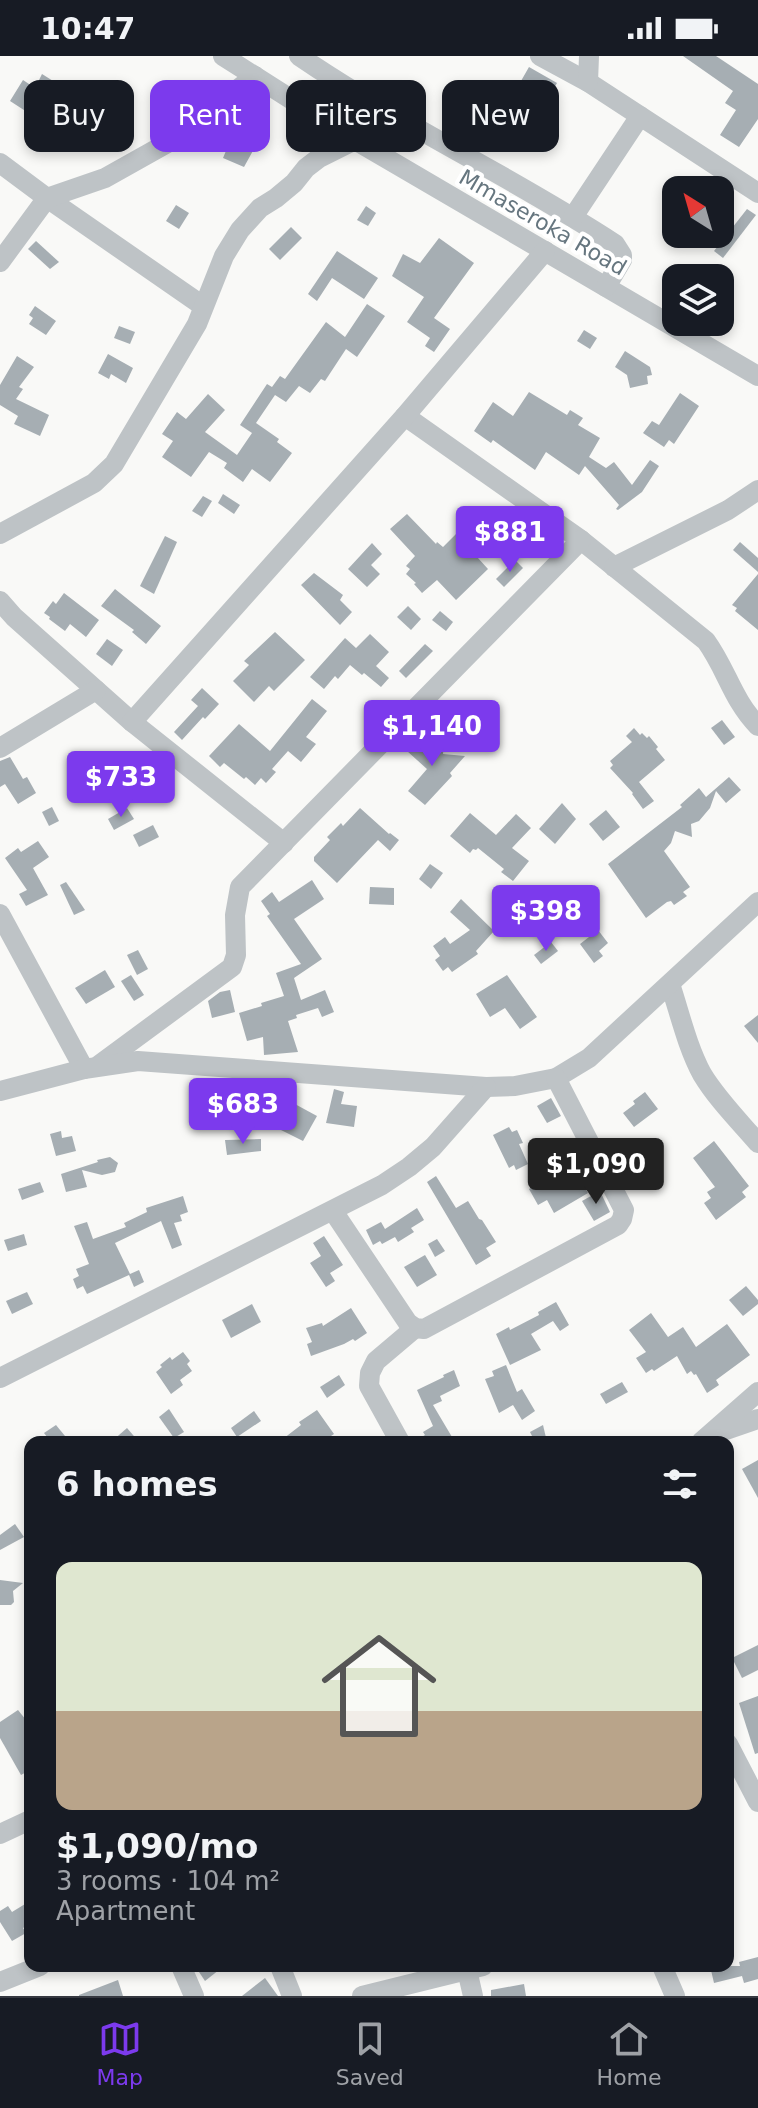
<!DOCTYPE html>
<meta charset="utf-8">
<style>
body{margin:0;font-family:"DejaVu Sans",sans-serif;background:#20242c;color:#f1f3f6;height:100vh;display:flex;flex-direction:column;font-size:30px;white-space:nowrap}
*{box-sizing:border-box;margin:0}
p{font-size:26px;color:#9ea1a6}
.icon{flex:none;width:44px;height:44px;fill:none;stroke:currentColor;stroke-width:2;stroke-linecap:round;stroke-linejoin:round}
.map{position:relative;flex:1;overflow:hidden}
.panel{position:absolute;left:24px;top:1380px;width:710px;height:536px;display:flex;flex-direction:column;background:#171b24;border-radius:16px;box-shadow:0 4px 12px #0003}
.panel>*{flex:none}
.hud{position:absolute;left:24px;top:24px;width:710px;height:72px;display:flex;gap:16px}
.needle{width:52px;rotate:323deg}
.buttons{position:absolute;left:662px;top:120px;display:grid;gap:16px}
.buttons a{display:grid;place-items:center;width:72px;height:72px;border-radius:16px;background:#171b24;box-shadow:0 4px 12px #0003;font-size:40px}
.price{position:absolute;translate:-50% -68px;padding:0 18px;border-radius:8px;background:#7c3aed;color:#fff;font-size:26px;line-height:52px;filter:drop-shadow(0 2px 4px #0008)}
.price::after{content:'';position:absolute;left:50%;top:48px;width:24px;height:18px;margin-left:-12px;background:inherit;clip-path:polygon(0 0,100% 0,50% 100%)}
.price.current{background:#222;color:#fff}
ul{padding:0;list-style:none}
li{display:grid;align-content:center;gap:16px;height:424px;padding:0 32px}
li+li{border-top:2px solid #363941}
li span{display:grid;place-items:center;height:248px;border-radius:16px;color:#555}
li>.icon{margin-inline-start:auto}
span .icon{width:144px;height:144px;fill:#fffc;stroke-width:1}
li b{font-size:34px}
h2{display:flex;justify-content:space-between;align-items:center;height:96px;padding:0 32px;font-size:34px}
.chip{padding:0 28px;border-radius:16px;background:#171b24;box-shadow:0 4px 12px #0003;font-size:28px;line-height:72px}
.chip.current{background:#7c3aed;color:#fff}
.status{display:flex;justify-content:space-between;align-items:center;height:56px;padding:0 40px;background:#171b24;direction:ltr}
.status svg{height:22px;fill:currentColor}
.dock{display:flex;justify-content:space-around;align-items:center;height:112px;border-top:2px solid #363941;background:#171b24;font-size:22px;color:#9ea1a6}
.dock a{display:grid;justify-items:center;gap:4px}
.dock .current{color:#7c3aed}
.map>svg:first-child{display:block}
.building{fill:#a6aeb3}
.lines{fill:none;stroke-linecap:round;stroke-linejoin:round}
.minor{stroke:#bec3c6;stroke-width:20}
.labels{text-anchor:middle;stroke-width:8;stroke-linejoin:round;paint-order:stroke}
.street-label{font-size:22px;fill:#66767f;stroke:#fff}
</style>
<div class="status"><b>10:47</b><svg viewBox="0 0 49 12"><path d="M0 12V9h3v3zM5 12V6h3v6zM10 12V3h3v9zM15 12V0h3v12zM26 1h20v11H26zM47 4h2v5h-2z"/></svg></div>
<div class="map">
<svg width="758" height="1940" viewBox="0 0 758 1940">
<rect width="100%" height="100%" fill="#f9f9f7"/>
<g class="building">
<path d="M683,0H716L758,28V63L739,91L720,79L736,54L725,47L733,35Z"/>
<path d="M529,11L557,27L541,55L545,63L543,70L532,85L526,86L520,83V69L516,66L523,55L503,43L511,28L517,32Z"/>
<path d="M42,18L69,35L49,73L25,59L27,56L10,45L23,24L35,32Z"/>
<path d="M219,64L260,82L244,111L223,102L228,90L208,81L214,68Z"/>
<path d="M176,149L189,157L179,173L166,165Z"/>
<path d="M366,150L376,157L368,170L357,164Z"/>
<path d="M747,153L756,159L723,202L714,195Z"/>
<path d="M291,171L302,182L280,204L269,193Z"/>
<path d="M439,182L474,207L434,262L450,273L434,296L425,290L430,282L407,266L424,241L392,220L403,198L420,207Z"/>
<path d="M36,185L59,206L50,213L28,193Z"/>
<path d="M337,195L378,222L364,243L332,222L317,245L308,238Z"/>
<path d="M367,248L385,260L357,301L346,293L325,325L321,323L310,337L299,330L286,346L275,339L256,367L279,383L277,386L292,397L270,426L252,413L243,426L224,412L227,407L209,396L191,421L162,401L173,385L162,378L177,356L186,363L208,338L225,354L205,376L237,399L252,377L240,369L267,328L272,331L280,320L285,323L326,266L345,281Z"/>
<path d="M35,250L56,265L46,279L29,268L33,262L29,259Z"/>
<path d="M119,270L135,276L130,288L114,282Z"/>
<path d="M584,274L597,282L590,293L577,285Z"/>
<path d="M625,295L650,311L652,319L647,320L648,328L630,332L627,319L615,311Z"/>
<path d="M108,298L133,312L126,327L111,318L109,323L98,317Z"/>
<path d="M17,300L34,311L19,331L23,333L16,343L49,359L40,380L14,368L18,360L0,349V329Z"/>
<path d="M529,336L567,359L570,354L583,362L578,369L600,382L589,401L606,412L614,406L632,429L650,404L659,410L642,436L618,454L616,453L619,449L585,410L579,419L546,396L535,414L493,384L491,387L474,375L493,346L513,360Z"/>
<path d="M680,337L699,350L674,388L669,384L664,391L643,377L652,365L659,369Z"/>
<path d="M223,438L240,449L234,458L218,447Z"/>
<path d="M203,440L212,445L202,461L192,455Z"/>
<path d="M407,458L436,488L437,486L443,491L456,478L488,513L456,544L437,524L422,537L414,528L416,527L406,518L410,513L406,510L415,500L390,473Z"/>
<path d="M165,480L177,486L154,538L140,530Z"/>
<path d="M740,486L758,502V516L733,494Z"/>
<path d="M372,487L382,498L371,509L380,518L367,531L348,513Z"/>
<path d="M515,504L523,512L504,531L496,523Z"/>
<path d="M314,517L343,539L340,544L352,556L340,569L301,529Z"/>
<path d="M758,518V574L735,555L737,552L732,549Z"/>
<path d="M115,533L161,570L146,588L132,576L134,574L101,550Z"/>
<path d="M64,537L99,564L86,581L70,568L65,575L49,563L50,561L44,557L53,545L56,548Z"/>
<path d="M408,550L421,563L411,574L397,561Z"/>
<path d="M440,555L453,566L446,575L432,564Z"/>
<path d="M275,576L305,604L274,635L269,630L254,646L233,625L249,609L244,605Z"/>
<path d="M370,578L389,596L376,610L389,622L381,631L364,617L362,619L350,609L338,623L335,620L324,633L310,621L345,582L356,592Z"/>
<path d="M107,583L123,594L112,610L96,598Z"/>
<path d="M425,588L433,595L406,622L399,615Z"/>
<path d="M202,632L219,648L205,663L203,661L182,684L174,676L198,650L191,644Z"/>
<path d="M312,643L327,655L306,681L316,688L301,706L288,695L272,713L276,716L266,727L261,722L255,729L246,721L244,723L224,707L220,711L209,700L239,668L270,695Z"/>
<path d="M722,664L735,681L724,689L711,672Z"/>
<path d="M634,672L640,679L642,677L647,682L649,680L658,691L656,693L665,704L639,726L654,745L643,753L632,738L633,737L610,712L613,709L610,705L632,686L626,680Z"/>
<path d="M426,678L434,686L444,683L443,698L465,700L450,717L452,720L425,749L408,735L427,713L407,695L414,686L416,688Z"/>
<path d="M10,701L23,723L27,721L36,737L18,748L5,728L0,731V705Z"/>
<path d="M729,721L741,734L726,747L716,735L710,752L699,765L691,768L692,781L675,775L671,787L664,795L690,831L683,836L687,840L674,849L671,845L667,846L646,862L608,808L682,751L680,749L699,732L706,741Z"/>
<path d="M562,747L576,763L555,788L539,773Z"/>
<path d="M52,751L59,765L49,770L42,756Z"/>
<path d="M127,752L134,763L114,774L108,763Z"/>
<path d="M360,752L389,778L390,777L399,784L390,795L378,784L337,827L314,805V801L330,784L327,781L341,767L343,770Z"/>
<path d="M606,754L620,771L603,785L589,768Z"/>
<path d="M470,757L496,779L516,758L531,772L512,792L529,805L513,825L501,816L504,813L478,792L476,794L473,793L470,797L450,780Z"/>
<path d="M153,769L159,781L139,791L133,779Z"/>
<path d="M38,785L49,801L33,812L48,839L26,850L19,838L27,834L5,802L18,792L21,796Z"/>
<path d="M430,808L443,817L431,833L419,823Z"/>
<path d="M312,824L324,843L294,863L322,903L294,922L301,944L325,934L334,956L322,961L318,952L296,959L297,962L288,965L298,996L264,999L263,981L247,985L239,957L262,950L261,947L284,940L276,917L301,908L267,860L270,858L261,845L272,836L279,846Z"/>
<path d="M66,826L85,854L74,859L60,829Z"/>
<path d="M370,831L394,832V849L369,848Z"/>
<path d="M461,843L494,875L476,895L478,898L452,916L448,911L443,915L435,904L440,900L433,890L445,881L450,888L470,874L450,856Z"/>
<path d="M598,874L608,887L599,895L603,900L594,907L580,888Z"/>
<path d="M551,886L558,895L541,908L534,899Z"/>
<path d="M138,894L148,913L137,919L127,899Z"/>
<path d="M105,914L115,931L86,948L75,932Z"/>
<path d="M131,919L144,939L134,945L121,925Z"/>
<path d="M507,919L537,961L520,973L505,952L490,961L476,938Z"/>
<path d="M230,934L235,956L212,962L208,945L220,936Z"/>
<path d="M758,959V987L744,970Z"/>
<path d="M334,1033L344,1036L341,1048L357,1050L354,1071L326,1067Z"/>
<path d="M645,1036L658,1053L634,1071L623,1057L635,1048L633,1045Z"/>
<path d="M551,1042L561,1060L547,1067L537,1050Z"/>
<path d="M293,1047L317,1060L303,1085L279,1073Z"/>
<path d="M509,1071L512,1076L517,1074L523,1087L519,1088L528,1108L516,1114L514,1109L509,1112L493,1079Z"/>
<path d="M61,1075L62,1082L72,1080L76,1095L56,1100L50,1078Z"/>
<path d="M261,1083V1095L227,1099L225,1084Z"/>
<path d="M714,1085L749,1130L742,1136L746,1141L716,1164L704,1147L711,1142L707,1136L715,1131L693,1102Z"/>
<path d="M110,1101L118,1107L115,1116L102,1119L82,1114L87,1131L66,1136L61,1118L98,1106L97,1104Z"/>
<path d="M574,1112L588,1137L554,1157L547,1144L538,1149L529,1133L540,1126L543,1130Z"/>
<path d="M436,1120L456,1152L468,1145L479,1163L482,1164L496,1186L486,1192L491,1200L476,1209L427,1126Z"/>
<path d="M40,1126L44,1136L22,1144L18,1133Z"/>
<path d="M600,1135L610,1156L594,1165L582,1145Z"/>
<path d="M183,1140L188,1156L180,1159L182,1165L174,1167L182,1189L172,1193L161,1165L115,1187L130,1218L139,1214L144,1226L134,1231L129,1219L87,1238L83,1230L77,1233L73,1223L79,1220L76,1213L89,1208L74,1170L87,1166L93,1183L126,1171L124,1167L147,1156L146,1152Z"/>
<path d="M417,1152L424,1164L411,1172L414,1176L398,1186L395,1181L382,1188L380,1185L373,1189L366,1174L381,1166L385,1173Z"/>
<path d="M24,1178L27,1189L8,1195L4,1184Z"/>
<path d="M324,1180L343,1209L330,1217L335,1225L326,1231L310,1207L321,1200L313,1187Z"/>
<path d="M437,1183L445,1195L435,1201L428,1188Z"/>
<path d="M425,1199L437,1219L417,1231L404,1211Z"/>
<path d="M746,1230L758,1244V1248L743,1260L729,1244Z"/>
<path d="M27,1236L33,1248L12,1258L6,1245Z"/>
<path d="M556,1246L569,1269L560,1275L553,1265L531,1278L541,1294L510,1309L496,1278L509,1271L510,1274L539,1259L538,1256Z"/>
<path d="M252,1248L261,1266L231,1282L222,1264Z"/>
<path d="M351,1252L367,1277L355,1285L353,1283L344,1288L311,1300L307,1288L312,1286L306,1272L322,1267L323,1270Z"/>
<path d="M651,1257L668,1281L683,1271L696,1291L727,1268L750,1299L716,1324L719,1329L707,1337L696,1318L694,1319L691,1315L687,1318L677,1300L654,1315L652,1313L646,1317L636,1302L646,1296L629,1274Z"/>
<path d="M183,1296L190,1305L187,1308L192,1315L180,1324L183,1329L171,1338L156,1316L162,1311L160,1309L170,1301L172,1304Z"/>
<path d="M506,1309L517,1336L522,1333L535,1355L522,1364L513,1349L499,1357L485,1323L494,1320L492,1315Z"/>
<path d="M454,1314L460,1330L440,1340L442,1345L433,1349L452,1381L443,1386H414L425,1379L423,1376L433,1370L417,1334L444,1321L443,1319Z"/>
<path d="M339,1319L345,1329L327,1342L320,1331Z"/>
<path d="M622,1326L628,1336L606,1348L600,1338Z"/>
<path d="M169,1353L184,1376L174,1382L159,1361Z"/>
<path d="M317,1354L334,1378L322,1386H279L301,1369L299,1366Z"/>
<path d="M254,1355L261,1365L237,1381L231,1372Z"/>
<path d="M56,1369L65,1380L57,1386H51L44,1377Z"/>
<path d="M543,1369L547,1386H535L530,1376Z"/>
<path d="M127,1372L139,1386H111Z"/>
<path d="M758,1404V1442L742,1413Z"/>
<path d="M15,1468L24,1481L0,1494V1479Z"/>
<path d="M0,1524L23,1527L13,1535L14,1546L11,1549H0Z"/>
<path d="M758,1589V1614L742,1622L732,1602Z"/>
<path d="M758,1640V1697L755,1698L739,1647Z"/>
<path d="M18,1654L30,1669V1714L21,1719L0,1682V1666Z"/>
<path d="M30,1845V1868L23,1872L26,1877L12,1885L0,1866V1855L8,1850L12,1856Z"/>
<path d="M758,1901V1923L744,1927L742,1920L714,1927L710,1910H740L739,1906Z"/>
<path d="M195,1910H224L205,1925Z"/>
<path d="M265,1922L278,1940H242Z"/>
<path d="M118,1924L123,1940H79V1939Z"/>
<path d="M524,1928L526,1940H491V1934Z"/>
</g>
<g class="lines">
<g class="minor">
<path d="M223,0L355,84L758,320"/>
<path d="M299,0C400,69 513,121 615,188L622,199V204L606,231"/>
<path d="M540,0L588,26L758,137"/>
<path d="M588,26L589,0"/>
<path d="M0,107L47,142L203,250"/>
<path d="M573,161L640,60"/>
<path d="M0,206L47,142L105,122L171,85L255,20"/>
<path d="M405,360L581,484L706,585C727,614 732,643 758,670"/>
<path d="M0,478L94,427L114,408L197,268L224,200L240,174L260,152L276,142L294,127L306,112L319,102L355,84"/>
<path d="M614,511L728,454L758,434"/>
<path d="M0,545L14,561L132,666L284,787"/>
<path d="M132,666L405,360L545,195"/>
<path d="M0,692L96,634"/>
<path d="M0,858L84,1013"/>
<path d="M670,928C680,958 687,990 702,1018C717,1043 739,1065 758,1087"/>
<path d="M99,1009L232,911L236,899L235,859L240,831L581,484"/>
<path d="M0,1035L84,1013L138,1005L486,1031L515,1030L556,1022L589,1002L758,846"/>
<path d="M333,1155L408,1267L415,1272L424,1273L618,1169L622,1163L624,1154L556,1022"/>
<path d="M0,1322L382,1129L409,1111L433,1091L486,1031"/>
<path d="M720,1376L758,1363"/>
<path d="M400,1386L369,1330L370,1317L376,1305L415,1272"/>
<path d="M701,1386L758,1336"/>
<path d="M728,1688L758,1746"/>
<path d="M0,1778L30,1764"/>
<path d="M181,1910L194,1940"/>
<path d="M280,1910L292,1940"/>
<path d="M662,1910L675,1940"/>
<path d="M467,1914L473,1940"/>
<path d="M0,1926L40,1910"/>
<path d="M362,1940L483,1910"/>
</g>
</g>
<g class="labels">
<g class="street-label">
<text transform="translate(543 166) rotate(30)" y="8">Mmaseroka Road</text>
</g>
</g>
</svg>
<div class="buttons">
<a><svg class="needle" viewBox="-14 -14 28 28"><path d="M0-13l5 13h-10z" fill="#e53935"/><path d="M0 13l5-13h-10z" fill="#9ea1a6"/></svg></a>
<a><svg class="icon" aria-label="layers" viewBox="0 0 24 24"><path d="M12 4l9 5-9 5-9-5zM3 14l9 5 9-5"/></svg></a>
</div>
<b class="price" style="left:510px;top:518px">$881</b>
<b class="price" style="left:432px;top:712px">$1,140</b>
<b class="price" style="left:121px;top:763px">$733</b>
<b class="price" style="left:546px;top:897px">$398</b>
<b class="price" style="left:243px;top:1090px">$683</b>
<b class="price current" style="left:596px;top:1150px">$1,090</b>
<div class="hud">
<a class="chip">Buy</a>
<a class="chip current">Rent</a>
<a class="chip">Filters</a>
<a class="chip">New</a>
</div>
<section class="panel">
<h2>6 homes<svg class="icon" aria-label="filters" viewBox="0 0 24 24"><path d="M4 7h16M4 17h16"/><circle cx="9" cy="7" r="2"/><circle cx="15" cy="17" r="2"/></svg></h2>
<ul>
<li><span style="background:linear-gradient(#dfe7d0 60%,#b9a48a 0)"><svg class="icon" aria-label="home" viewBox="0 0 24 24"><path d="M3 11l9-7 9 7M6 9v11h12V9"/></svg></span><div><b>$1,090/mo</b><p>3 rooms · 104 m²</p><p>Apartment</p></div></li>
</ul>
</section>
</div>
<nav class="dock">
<a class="current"><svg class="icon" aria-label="map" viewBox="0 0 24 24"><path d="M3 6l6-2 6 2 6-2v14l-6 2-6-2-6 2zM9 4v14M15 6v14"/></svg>Map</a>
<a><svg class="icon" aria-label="saved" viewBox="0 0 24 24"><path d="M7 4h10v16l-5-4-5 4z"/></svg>Saved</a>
<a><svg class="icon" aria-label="home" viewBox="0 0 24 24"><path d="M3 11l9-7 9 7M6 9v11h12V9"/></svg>Home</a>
</nav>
